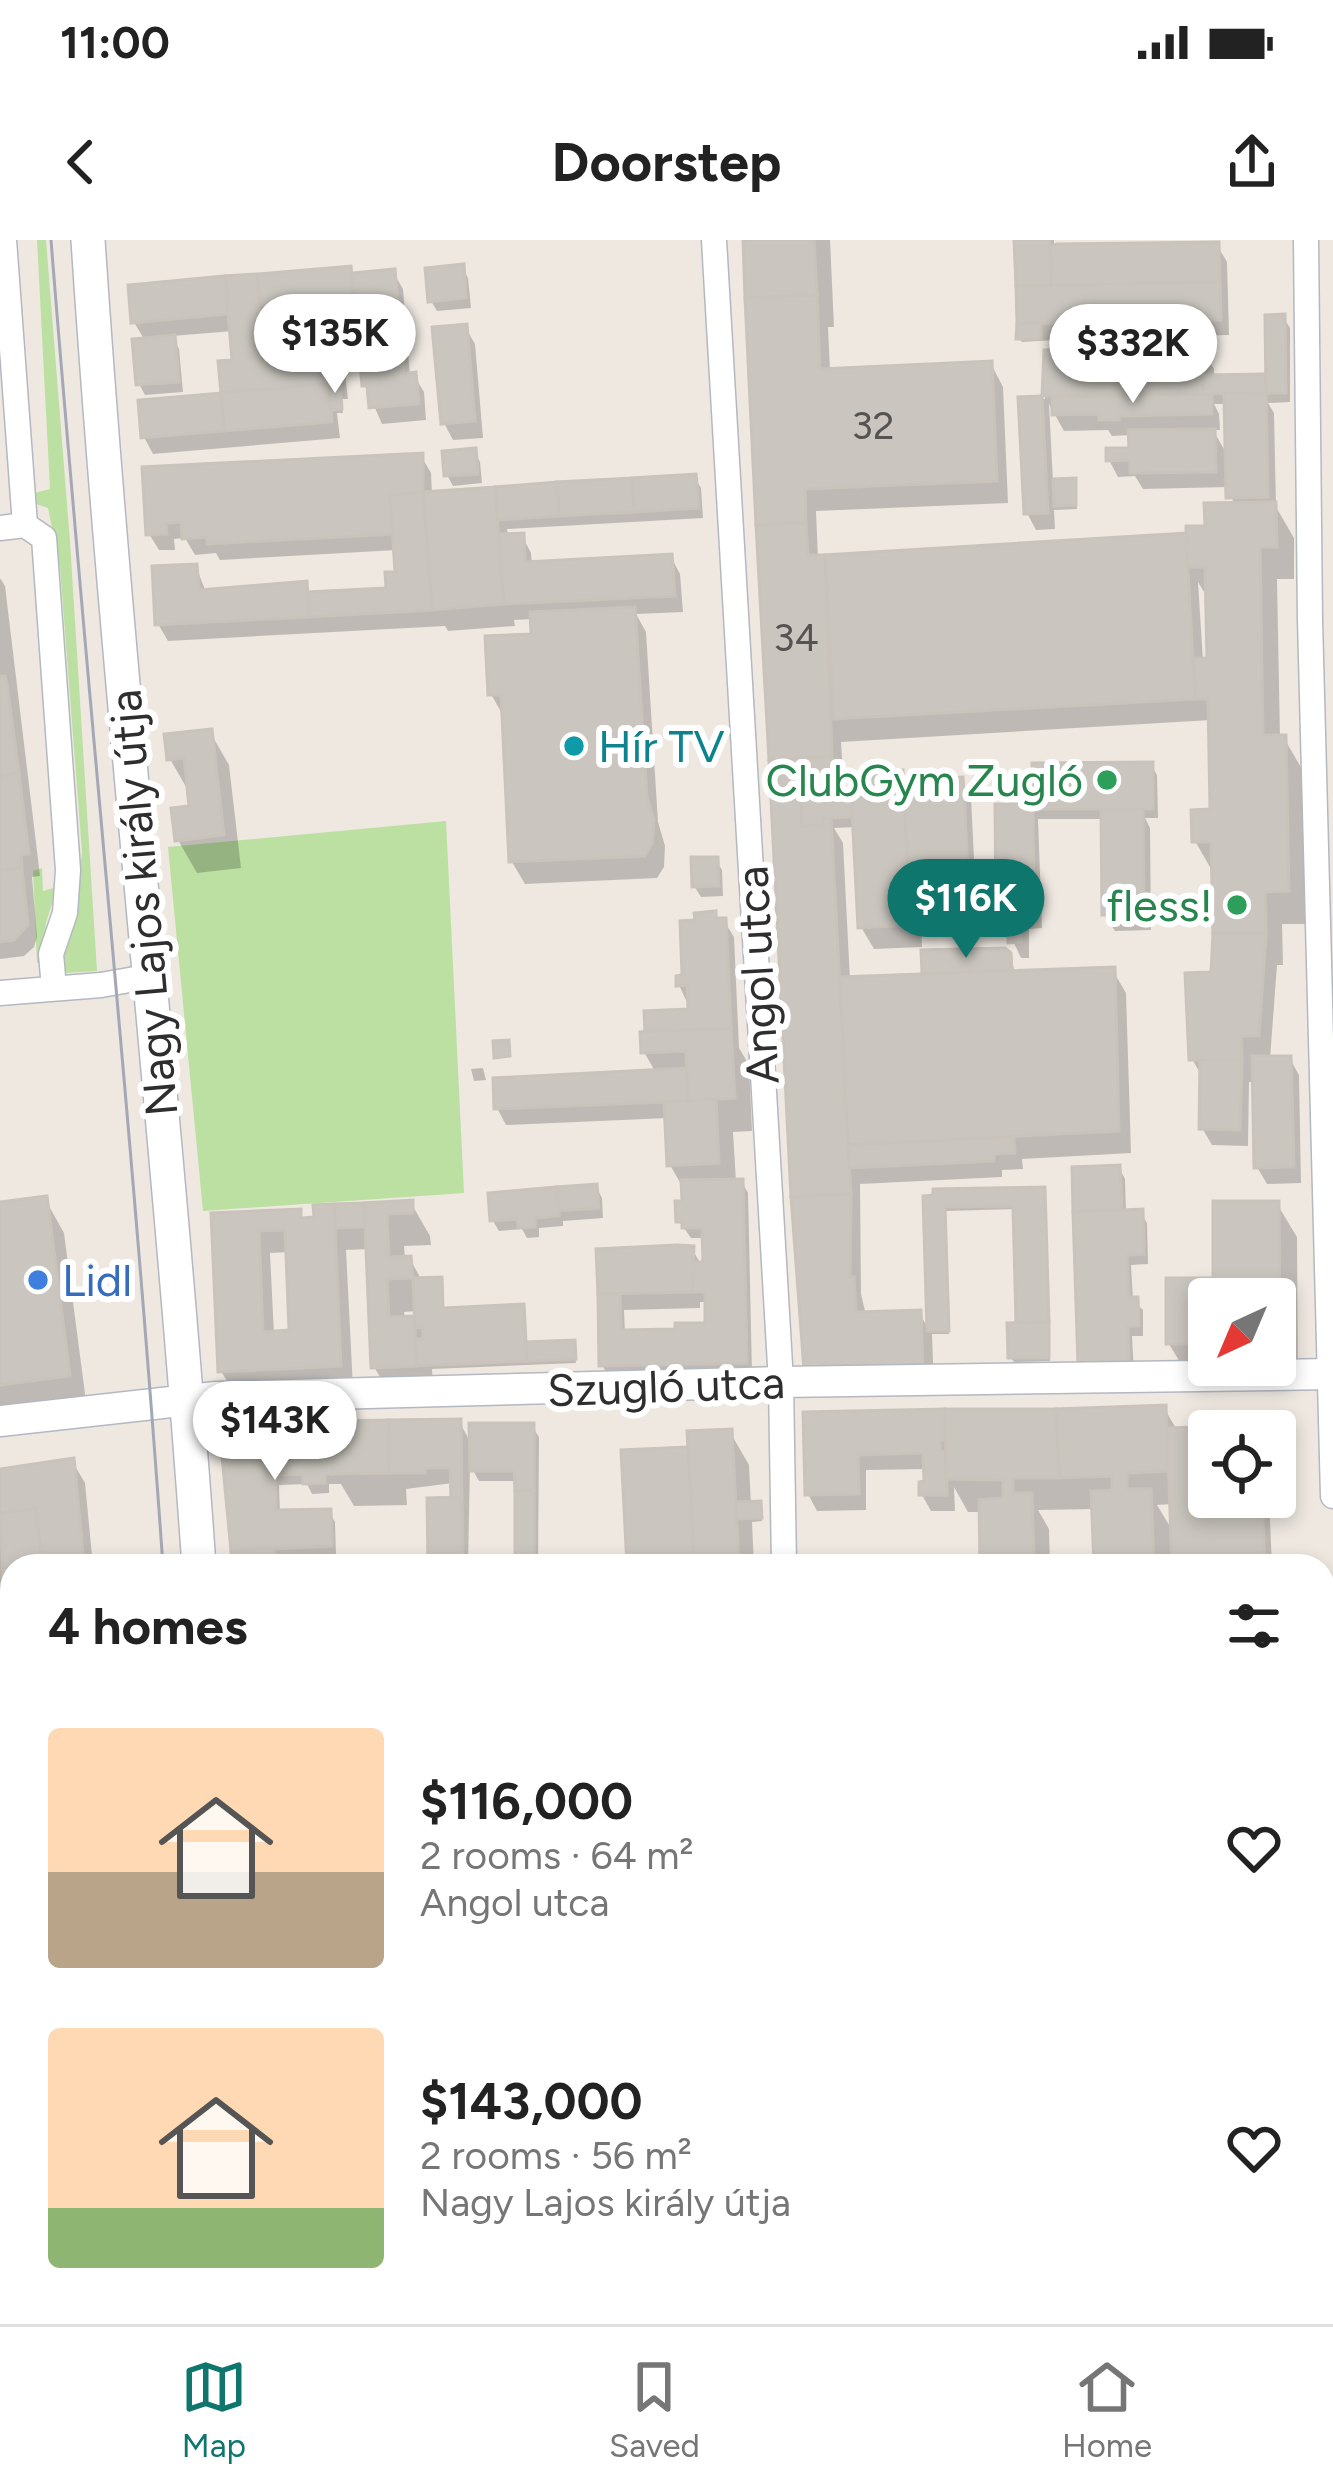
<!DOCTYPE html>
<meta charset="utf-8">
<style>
body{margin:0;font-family:Figtree,sans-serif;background:#f2f2f2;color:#222;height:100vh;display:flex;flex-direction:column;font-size:45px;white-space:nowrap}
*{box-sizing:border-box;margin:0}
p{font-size:39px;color:#767676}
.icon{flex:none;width:66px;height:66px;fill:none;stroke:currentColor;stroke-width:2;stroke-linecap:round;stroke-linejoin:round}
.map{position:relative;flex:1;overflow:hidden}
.drawer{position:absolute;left:0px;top:1314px;width:1335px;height:771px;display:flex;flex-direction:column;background:#fff;border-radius:36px 36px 0 0;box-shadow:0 6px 18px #0003}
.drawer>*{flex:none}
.needle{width:78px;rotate:224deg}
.controls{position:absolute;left:1188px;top:1038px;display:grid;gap:24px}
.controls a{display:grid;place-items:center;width:108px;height:108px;border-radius:12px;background:#fff;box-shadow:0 6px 18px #0003;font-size:60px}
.price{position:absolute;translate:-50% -102px;padding:0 27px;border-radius:42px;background:#fff;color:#222;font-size:39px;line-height:78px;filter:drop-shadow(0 3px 6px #0008)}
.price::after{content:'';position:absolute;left:50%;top:72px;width:36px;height:27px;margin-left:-18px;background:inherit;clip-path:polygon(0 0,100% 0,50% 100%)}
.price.on{background:#0f766e;color:#fff}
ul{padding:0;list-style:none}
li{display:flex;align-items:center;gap:36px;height:300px;padding:0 48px}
li span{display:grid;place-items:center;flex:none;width:336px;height:240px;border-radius:12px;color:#555}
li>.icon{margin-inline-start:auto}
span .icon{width:144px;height:144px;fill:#fffc;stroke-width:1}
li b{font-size:51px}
h2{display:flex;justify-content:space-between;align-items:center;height:144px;padding:0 48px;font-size:51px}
.status{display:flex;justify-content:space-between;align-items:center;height:84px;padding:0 60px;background:#fff;direction:ltr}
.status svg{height:33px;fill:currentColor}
header{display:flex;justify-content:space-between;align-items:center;height:156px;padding:0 48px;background:#fff;font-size:54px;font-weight:700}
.tabs{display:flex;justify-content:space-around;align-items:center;height:168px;border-top:3px solid #e0e0e0;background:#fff;font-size:33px;color:#767676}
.tabs a{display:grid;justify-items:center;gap:6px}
.tabs .on{color:#0f766e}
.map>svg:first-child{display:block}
.green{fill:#bbe0a2}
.shadow{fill:#0003;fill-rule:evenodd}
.building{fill:#cac6bf;stroke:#c9c3bb;stroke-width:3;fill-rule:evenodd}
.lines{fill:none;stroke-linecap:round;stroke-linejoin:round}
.minor-casing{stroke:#b4b8c0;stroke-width:27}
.tertiary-casing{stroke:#b4b8c0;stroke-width:33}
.secondary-casing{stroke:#b4b8c0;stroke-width:36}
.minor{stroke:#fff;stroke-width:24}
.tertiary{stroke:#fff;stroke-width:30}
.secondary{stroke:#fff;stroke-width:33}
.tram{stroke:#a4a8b6;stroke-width:3}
.culture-dot{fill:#0f9aa8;stroke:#fff;stroke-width:4.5}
.leisure-dot{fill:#2e9e5b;stroke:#fff;stroke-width:4.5}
.shop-dot{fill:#3f7fe0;stroke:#fff;stroke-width:4.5}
.labels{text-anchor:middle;stroke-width:12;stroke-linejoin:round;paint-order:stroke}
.number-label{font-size:39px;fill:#555452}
.culture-label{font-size:45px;fill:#0d838f;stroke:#fff;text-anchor:start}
.leisure-label{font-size:45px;fill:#27864d;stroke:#fff;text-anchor:end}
.street-label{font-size:45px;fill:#2e2e2e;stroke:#fff}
.shop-label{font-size:45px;fill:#366cbe;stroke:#fff;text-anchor:start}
</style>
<div class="status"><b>11:00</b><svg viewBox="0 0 49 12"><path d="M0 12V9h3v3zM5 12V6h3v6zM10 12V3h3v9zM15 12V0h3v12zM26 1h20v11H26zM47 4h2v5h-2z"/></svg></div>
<header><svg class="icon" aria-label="back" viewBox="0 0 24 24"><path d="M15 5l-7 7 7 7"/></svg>Doorstep<svg class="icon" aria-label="share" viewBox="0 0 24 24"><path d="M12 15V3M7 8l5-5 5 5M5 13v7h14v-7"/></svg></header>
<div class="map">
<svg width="1333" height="2084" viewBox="0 0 1333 2084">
<rect width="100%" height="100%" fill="#eee8e1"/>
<g class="green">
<path d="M37,0H46L70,302L97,731L64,733L58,725L74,681L82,612L60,327L48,268L33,263L31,254L50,249Z"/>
<path d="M446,581L464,953L203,971L168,607Z"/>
<path d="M42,628L43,651L57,647L46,683L42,723H37L33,631Z"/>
</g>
<g class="shadow">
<path d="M746,0H830L834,87H828L830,131L991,124L1003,147L1008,263L816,271L818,318L1184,296L1208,288L1234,265L1229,247L1143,249L1135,236L1118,237L1109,220L1132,211L1131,195L1112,196L1108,190L1064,191L1049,164L1053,242L1074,241L1077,269L1054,270L1055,289L1036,290L1027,273L1021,160L1045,159L1047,113L1073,112V99L1022,102L1019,98L1017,0H1054V10L1217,5L1227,22L1229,95L1106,98L1112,108L1201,106L1214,129V138L1269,137L1283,77L1290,88V162L1268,163L1274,173L1276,267L1294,298V339H1277L1280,498H1284L1303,531L1306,684H1282L1283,725H1277L1270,819H1290L1299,835L1301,943L1267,944L1257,927L1256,842H1249L1248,906L1212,905L1202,888L1203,838L1192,819L1214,735V634L1195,601L1213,572L1211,480L841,502L845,563H854L901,533L907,543L961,540L971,557L977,681L921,684L922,707L874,709L861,687L856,587L834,588L843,603L850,740L928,737L925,733L1009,716L1016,734L1113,731L1126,753L1131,913L1022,919L1023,929L1002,930V937L860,944L861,1054L866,1075L919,1073L930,1091L926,958L1043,950L1045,954L1050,1121L1014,1122L1011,1118L1019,1086L1016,969L946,971L949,1094H932L934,1148L820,1152ZM1214,164H1227L1229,218L1213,190H1220L1219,174ZM1198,342L1209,360L1210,421H1203Z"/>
<path d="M462,27L468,38L471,68L437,71L431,61Z"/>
<path d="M349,29L353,36L393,32L403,49L410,136H414L424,152L426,180L382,184L365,145L358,75L328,77L337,93L339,123L345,134L348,159H341L343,173H337L340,198L153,214L144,197L224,155L221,124L236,123L233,91L172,96L179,109L183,152L145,155L139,144L145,101L134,82L131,47ZM269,103L280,122L271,123Z"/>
<path d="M465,87L475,104L483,198L453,200L444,183Z"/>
<path d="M474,211L480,222L482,243L453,246L447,235Z"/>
<path d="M421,216L431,233L432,254L695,238L701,248L703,278L507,289L508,297L522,296L531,313L532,325L671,317L680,334L683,372L636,374L646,392L658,582L665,606L664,627L657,638L525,644L512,622L505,479L491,454L535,397L533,379L514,380L515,386L448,391L445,386L168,401L158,384L196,327L206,352L305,344L311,355L390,351L398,335L397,310L220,320L216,313L195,315L185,298L174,299L175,310H159L149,294L146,230Z"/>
<path d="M0,338L5,346L40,636L32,637L37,697L34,707L24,716L0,719Z"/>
<path d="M210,492L229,525L241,628L197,633L178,600L193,569L189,552L170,519Z"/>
<path d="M1151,525L1157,535L1158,578H1145L1150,588L1151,690L1115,691L1105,674L1104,579H1038L1042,688L1029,689V718H1021L999,671L998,567H1036Z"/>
<path d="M716,620L722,630L723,656L701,657L694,646Z"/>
<path d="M714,675L718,681H724L734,697L739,808L749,825L752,891L733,892L736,942H742L748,953L752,1133L608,1135L602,1125L599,1012L692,1009L706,1033L705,998H691L679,981L685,964V951L670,925L668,878L506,885L497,868L656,833L644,812L691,771L679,745L685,738L698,683ZM700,1062H708L709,1086L678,1092L625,1093L624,1070L700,1068Z"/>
<path d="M483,828L486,840L474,841L471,829Z"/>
<path d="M1119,928L1125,939L1126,973H1141L1147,983L1148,1024L1131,1025L1133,1060L1143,1070V1096H1132L1134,1133L1087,1135Z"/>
<path d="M596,947L602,958L603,978L563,981V986L539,988V997L527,998L522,989L499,991L493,981Z"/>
<path d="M45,959L64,993L87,1169L0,1180V965Z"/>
<path d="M411,963L430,996L431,1005L404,1006L405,1019H410L422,1041L440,1040L443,1071L522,1067L527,1105L573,1103L576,1123L432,1129L434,1159L394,1160L374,1127L369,1009L346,1010L353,1148L234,1153L221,1131L214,975L299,972L305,981L317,980L316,967ZM289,1012L293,1093L274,1094L270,1013ZM417,1071L418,1087L413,1079H405L404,1072Z"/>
<path d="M1277,964L1297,997L1298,1136L1189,1137L1169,1104ZM1209,1059H1275V1125H1209Z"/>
<path d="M1164,1168L1177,1190H1195L1204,1206L1209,1257H1269L1272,1326H1097L1095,1269L1038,1270L1049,1289L1050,1326H983L982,1272H968L954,1247L955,1271H931L922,1255L927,1244V1229L866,1230V1270L817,1271L808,1254L806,1174ZM1173,1264L1174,1293L1157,1265Z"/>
<path d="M460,1183L472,1205L532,1186L539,1197L538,1326H517V1241H479L470,1225L468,1326H431L454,1261L453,1243L406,1249L407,1265L354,1266L341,1244H329V1253L312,1254L307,1244L279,1245L280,1273L329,1272L335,1282L336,1316L275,1319L276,1326H235L222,1188Z"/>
<path d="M730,1192L749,1225L751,1265L759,1264L762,1268V1281L752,1282L754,1326H630L691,1210Z"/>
<path d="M72,1221L85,1243L93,1326H12V1400L0,1401V1232Z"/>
<path d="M12,1488V1568L0,1569V1489Z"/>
<path d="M12,1598V1658L0,1661V1600Z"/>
<path d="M12,1717V1852H11L5,1842L0,1813V1719Z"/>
<path d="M12,1868V2073H171L172,2084H0V1870Z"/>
<path d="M555,2073H583V2078L559,2079Z"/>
<rect x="808" y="2073" width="24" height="11"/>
<path d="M855,2073H1149V2084H1064V2080L971,2078L975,2084H915V2075Z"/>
</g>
<g class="building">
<path d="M743,0H814L817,55L745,58Z"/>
<path d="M1014,0H1050L1051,46H1016Z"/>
<path d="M1219,2L1220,42L1051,46L1050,7L1057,4Z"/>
<path d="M464,24L466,58L428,62L425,28Z"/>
<path d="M351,26L354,59L259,66L257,34Z"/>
<path d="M395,29L404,134L416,132L419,164L369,168L367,146H362L352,33Z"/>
<path d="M257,34L264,120L338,114L340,143L221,153L218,121L232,120L225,36Z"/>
<path d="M225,36L228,74L131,83L128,45Z"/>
<path d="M1220,42L1221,80L1017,84L1016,46Z"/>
<path d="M817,55L820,129L992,121L997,241L805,249L806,283L756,285L745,58Z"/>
<path d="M1285,74L1286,153H1266L1265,75Z"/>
<path d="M332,79L335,114L319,116L318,106L269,110L268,94H262L261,85Z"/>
<path d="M1041,83V99H1016L1017,84Z"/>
<path d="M467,84L475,181L441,184L432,87Z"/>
<path d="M1070,93H1106L1107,105L1202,103L1203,154L1042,156L1044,110L1070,109Z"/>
<path d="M175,95L179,142L136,145L132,99Z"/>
<path d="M1265,134L1266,153L1203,154V135Z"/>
<path d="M340,143L342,169L331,170L329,144Z"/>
<path d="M329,144L332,182L224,191L221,153Z"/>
<path d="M221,153L224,191L141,198L138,160Z"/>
<path d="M1266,153L1268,257L1226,258L1224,154Z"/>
<path d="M1212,154V174L1119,176V180H1099V174L1052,175V157Z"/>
<path d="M1042,156L1048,273L1024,274L1018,157Z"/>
<path d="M1215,189L1216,232L1130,233V220L1106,221V208H1129L1128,190Z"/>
<path d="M476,208L478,234L444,236L442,211Z"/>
<path d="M423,213V252L390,255L393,294L207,304V297L182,299L181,282L166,283L167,294L146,295L142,227Z"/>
<path d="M696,234L699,268L634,272L632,238Z"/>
<path d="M632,238L634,272L559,276L557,242Z"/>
<path d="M1076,238V265L1054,266L1053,239Z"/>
<path d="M557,242L559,276L497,280L495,247Z"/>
<path d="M495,247L504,364L432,370L423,252Z"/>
<path d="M423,252L432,370L309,377L308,352L386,348L385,332H395L390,255Z"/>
<path d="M1276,262L1277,307H1260L1263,495H1286L1289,651L1265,652L1266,693H1213L1211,602H1192L1191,570L1210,569L1208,459H1195L1194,418H1207L1205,327H1186V286H1205L1204,263Z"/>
<path d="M806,283L808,315H825L832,516L769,520L756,285Z"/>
<path d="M524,293L525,322L672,314L675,356L504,364L499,294Z"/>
<path d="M1186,293L1195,459L834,479L825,315Z"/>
<path d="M197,324L199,350L307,341L309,377L155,385L152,326Z"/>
<path d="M635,367L647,557L654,581L652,603L645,616L509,622L501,455H488L485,396L531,394L530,372Z"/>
<path d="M0,436H5L7,444L19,533L0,536Z"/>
<path d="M212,489L224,595L175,601L171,568L189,566L184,518L167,520L164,494Z"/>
<path d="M832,516L835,561H822L820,531L800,532L802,586L823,585V578H831L851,954L791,957L769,520Z"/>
<path d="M1153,522V569H1033L1032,523Z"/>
<path d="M903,530L911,685L858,688L850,533Z"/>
<path d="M820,531L822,561L851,560L852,577L823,578V585L802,586L800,532Z"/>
<path d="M19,533L29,614L21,615L22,628L0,631V536Z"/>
<path d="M963,537L970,665L910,668L903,540Z"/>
<path d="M995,564H1033L1034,673H1021V702L1008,703V672H996Z"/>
<path d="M1101,569H1143L1144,675H1102Z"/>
<path d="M691,617H718L719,646L692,647Z"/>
<path d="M22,628L28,685L14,700L0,702V631Z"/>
<path d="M716,671V678H726L731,788L645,792L644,771L688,769L687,745L676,746V736L682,735L680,681L695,680L694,673Z"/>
<path d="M1213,693H1266L1259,796H1241L1242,820H1189L1185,733L1211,732Z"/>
<path d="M1005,708L1011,713L1012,731L922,734L921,710Z"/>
<path d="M1115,727L1119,891L848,905L840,737Z"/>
<path d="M731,788L735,858L688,861L686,811L641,813L640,792Z"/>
<path d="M509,800L510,816L494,818L493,801Z"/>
<path d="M1252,816H1291L1294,927L1254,928Z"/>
<path d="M1200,820H1242L1240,890L1199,889Z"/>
<path d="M686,828L688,861L494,869L493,838Z"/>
<path d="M716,859L719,923L667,926L664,862Z"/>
<path d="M1014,897L1015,913L994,914V921L850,928L848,905Z"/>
<path d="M1120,925L1122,970L1073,972L1072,927Z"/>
<path d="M743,939L747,1123L599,1126L598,1054H620L621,1090L675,1089V1083H705V1052H692L691,1022H703L702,988H682V982H676L675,961H682L681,940Z"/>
<path d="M597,944L599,968L558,971L557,947Z"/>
<path d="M557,947L559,976L535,978V987L518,988L517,979L490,981L488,953Z"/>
<path d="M1045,947L1049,1082L1016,1083L1013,966L945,967L949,1091H927L923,956L933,955V949Z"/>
<path d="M851,954L850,1037H854L856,1072L921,1070L923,1127L804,1130L791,957Z"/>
<path d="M47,956L70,1136L0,1145V962Z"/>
<path d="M413,960V973L387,974L389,1017L411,1016L413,1038L387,1039L389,1077L414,1076L417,1126L371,1128L364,963Z"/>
<path d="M1213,961H1279L1280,1104H1275V1059H1209V1104H1166V1038H1213Z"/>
<path d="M364,963L365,987L335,988L334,964Z"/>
<path d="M334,964L341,1126L218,1132L211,973L301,969V978L314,977L313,965ZM285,990L289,1090L263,1092L259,991Z"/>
<path d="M1143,969L1144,1014L1127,1015L1129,1057H1138L1139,1086H1128L1129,1123L1078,1125L1073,972Z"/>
<path d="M677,1005L694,1006L692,1052L598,1054L596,1009Z"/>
<path d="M442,1037L443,1068L524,1064L527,1121L417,1126L415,1099H423V1087L415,1088L413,1038Z"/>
<path d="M1049,1082V1118H1008L1007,1083Z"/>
<path d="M575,1100L576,1119L527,1121L526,1102Z"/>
<path d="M1166,1165L1168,1231L1127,1233V1249H1151L1154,1326H1094L1091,1251L1112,1250V1236L1059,1238L1056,1169Z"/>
<path d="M945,1169V1201L940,1200V1211H946L947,1255H919V1242L924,1241L923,1213L858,1215L859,1254L805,1255L803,1172Z"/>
<path d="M945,1169H1056L1059,1238H1013V1253H1032L1034,1326H980L979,1260L1003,1258V1240L946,1239Z"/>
<path d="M461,1179L462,1257L451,1258L450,1228H425V1233H389L388,1180Z"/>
<path d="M388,1180L389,1233L332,1234V1181Z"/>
<path d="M332,1181V1234H325V1243L303,1244V1234L275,1235L276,1270L331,1269L332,1306L231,1311L219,1185Z"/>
<path d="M469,1183H534V1250L515,1251L514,1231H470Z"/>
<path d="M1197,1187L1198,1225H1209V1257H1262L1265,1326H1172L1167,1188Z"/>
<path d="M732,1189L739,1326H694L687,1191Z"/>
<path d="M688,1207L694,1326H627L621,1210Z"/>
<path d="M74,1218L84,1324L42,1326L36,1269L0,1273V1229Z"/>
<path d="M534,1250V1316H515V1251Z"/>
<path d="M462,1257L463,1326H428L427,1258Z"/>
<path d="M761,1261L762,1278L736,1279V1262Z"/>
<path d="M36,1269L42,1326L3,1329L0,1273Z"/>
<path d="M274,1308L275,1326H232L231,1311Z"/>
<path d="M3,1329H12V1384L0,1385Z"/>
<path d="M12,1485V1533L0,1535V1486Z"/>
<path d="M12,1595V1640L10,1641L6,1621L0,1622V1597Z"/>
<path d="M12,1714V1841L2,1843L0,1716Z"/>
<path d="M12,1865V2067L0,2069V1867Z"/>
<path d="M326,2073H360L361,2084H302L301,2078Z"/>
<rect x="482" y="2073" width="21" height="11"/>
<rect x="912" y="2073" width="53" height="11"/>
<rect x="1061" y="2073" width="70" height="11"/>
</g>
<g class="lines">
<defs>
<g id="minor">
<path d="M4,0L25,285"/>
<path d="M714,0L781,1142L784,1326"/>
<path d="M1306,0L1310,380L1333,1256"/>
<path d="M25,285L44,298L68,630L65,673L51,714L54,748"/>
<path d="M0,288L25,285"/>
<path d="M0,753L101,745L152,736"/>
<path d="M0,1558L12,1556"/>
<path d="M1323,2070L1333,2077"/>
<path d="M1277,2084V2073"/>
</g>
<path id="tertiary" d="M0,1181L216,1157L781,1142L1333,1134"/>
<g id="secondary">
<path d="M88,0C117,443 168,883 199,1326"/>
<path d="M182,2073L183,2084"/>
<path d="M275,2073L277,2084"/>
</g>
</defs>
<use href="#minor" class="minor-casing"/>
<use href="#tertiary" class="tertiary-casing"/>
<use href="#secondary" class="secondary-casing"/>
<use href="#minor" class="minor"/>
<use href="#tertiary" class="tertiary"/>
<use href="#secondary" class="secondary"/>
<g class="tram">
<path d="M51,0C86,442 132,884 163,1326"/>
<path d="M245,2073L247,2084"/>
</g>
</g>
<circle class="culture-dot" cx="574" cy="506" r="12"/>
<g class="leisure-dot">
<circle cx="1107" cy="540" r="12"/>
<circle cx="1237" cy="665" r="12"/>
</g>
<circle class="shop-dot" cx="38" cy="1040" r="12"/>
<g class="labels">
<g class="number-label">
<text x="873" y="199">32</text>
<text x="796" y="411">34</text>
</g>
<g class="culture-label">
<text x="598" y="522">Hír TV</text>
</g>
<g class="leisure-label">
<text x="1083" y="556">ClubGym Zugló</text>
<text x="1213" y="681">fless!</text>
</g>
<g class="street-label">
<text transform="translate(143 663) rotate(-95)" y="16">Nagy Lajos király útja</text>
<text transform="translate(757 735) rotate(-93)" y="16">Angol utca</text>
<text transform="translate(666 1146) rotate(-2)" y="16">Szugló utca</text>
</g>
<g class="shop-label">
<text x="62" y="1056">Lidl</text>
</g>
</g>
</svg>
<div class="controls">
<a><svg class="needle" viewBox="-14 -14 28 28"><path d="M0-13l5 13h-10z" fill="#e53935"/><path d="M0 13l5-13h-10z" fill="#767676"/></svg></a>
<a><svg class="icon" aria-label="locate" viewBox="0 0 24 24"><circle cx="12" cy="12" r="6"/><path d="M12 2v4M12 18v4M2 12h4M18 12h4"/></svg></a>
</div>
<b class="price" style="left:335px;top:156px">$135K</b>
<b class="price" style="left:1133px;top:166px">$332K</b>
<b class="price on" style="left:966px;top:721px">$116K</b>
<b class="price" style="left:275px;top:1243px">$143K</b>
<section class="drawer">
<h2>4 homes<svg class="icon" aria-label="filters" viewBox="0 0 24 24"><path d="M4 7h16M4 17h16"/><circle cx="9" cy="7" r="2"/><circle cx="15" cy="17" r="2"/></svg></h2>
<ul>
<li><span style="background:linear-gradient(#ffd9b3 60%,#b9a48a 0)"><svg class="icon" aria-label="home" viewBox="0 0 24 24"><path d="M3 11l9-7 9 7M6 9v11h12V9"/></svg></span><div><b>$116,000</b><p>2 rooms · 64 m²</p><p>Angol utca</p></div><svg class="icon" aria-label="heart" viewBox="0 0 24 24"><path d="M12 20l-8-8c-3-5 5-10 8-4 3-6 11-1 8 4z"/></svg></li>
<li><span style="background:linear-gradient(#ffd9b3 75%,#8fb573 0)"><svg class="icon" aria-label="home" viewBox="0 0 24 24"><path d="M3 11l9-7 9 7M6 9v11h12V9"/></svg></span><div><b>$143,000</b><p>2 rooms · 56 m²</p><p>Nagy Lajos király útja</p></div><svg class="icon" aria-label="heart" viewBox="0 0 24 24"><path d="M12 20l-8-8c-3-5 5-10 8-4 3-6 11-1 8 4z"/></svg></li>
</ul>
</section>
</div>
<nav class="tabs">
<a class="on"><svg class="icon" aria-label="map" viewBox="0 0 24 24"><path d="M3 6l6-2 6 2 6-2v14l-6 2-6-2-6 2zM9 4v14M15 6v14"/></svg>Map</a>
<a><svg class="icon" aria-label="saved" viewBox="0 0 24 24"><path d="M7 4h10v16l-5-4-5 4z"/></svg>Saved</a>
<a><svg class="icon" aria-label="home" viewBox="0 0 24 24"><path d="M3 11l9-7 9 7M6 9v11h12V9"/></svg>Home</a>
</nav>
